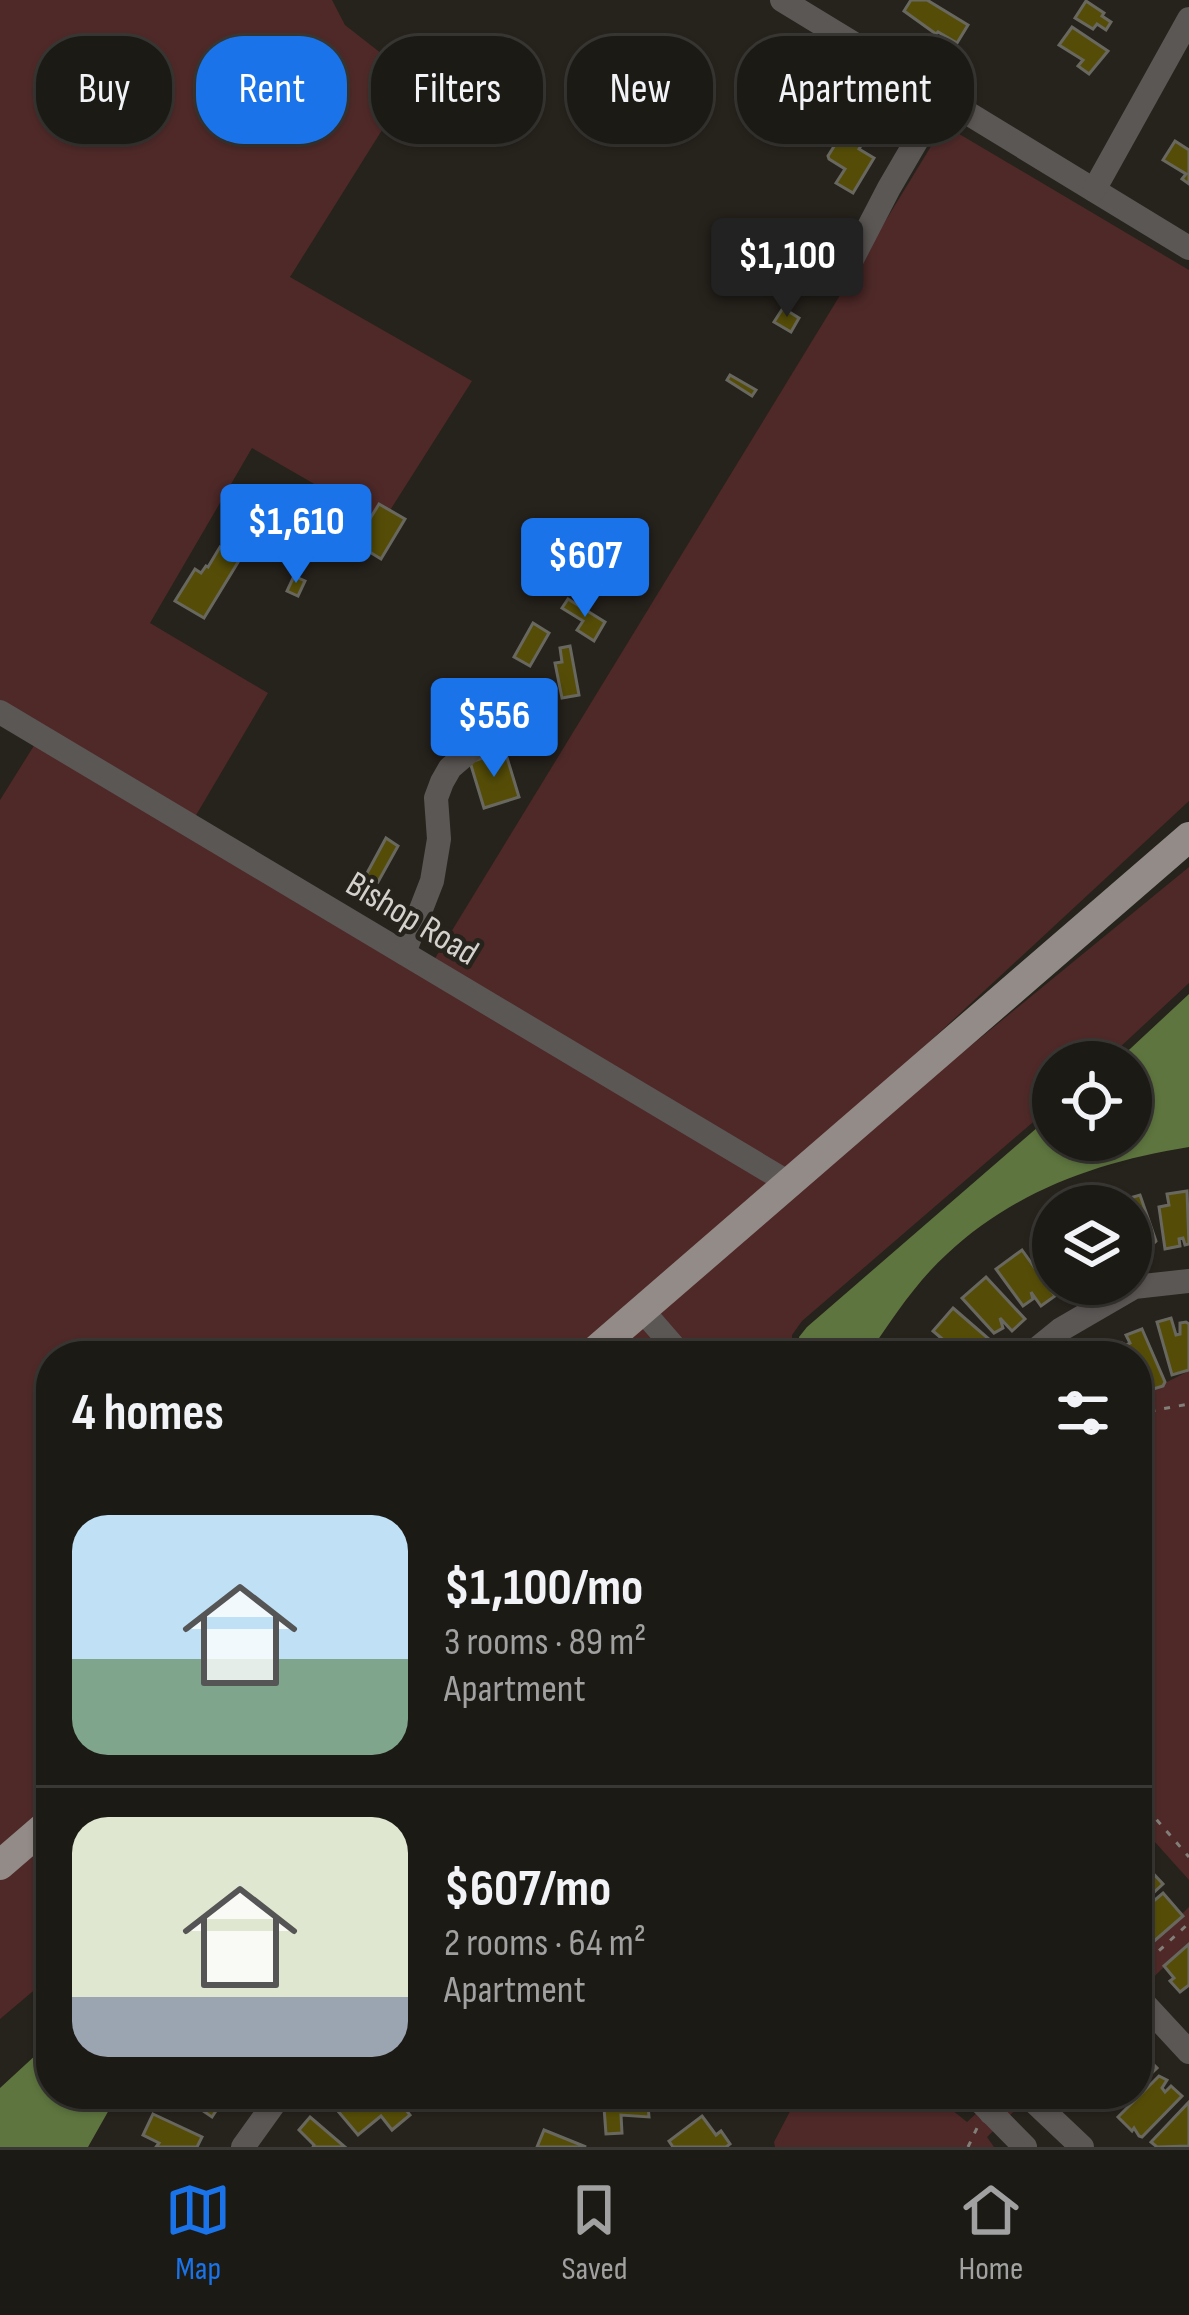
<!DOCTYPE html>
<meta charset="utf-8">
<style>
body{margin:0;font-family:"Sofia Sans Condensed",sans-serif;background:#292722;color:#f1f3f6;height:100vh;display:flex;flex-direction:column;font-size:45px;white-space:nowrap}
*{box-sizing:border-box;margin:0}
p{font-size:39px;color:#a0a1a0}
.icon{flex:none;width:66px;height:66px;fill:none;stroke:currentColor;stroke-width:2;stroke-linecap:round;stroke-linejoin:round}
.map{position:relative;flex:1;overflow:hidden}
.panel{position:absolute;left:36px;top:1341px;width:1116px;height:768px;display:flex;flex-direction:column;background:#1c1a15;border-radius:48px;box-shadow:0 3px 9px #0004,0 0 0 3px #3a3834}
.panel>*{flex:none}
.banner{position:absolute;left:36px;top:36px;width:1119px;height:108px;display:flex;gap:24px}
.buttons{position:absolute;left:1032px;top:1041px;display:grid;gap:24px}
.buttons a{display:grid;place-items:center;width:120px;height:120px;border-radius:50%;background:#1c1a15;box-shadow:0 3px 9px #0004,0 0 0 3px #3a3834;font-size:60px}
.price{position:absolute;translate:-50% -102px;padding:0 27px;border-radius:12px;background:#1a73e8;color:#fff;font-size:39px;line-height:78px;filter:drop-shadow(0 3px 6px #0008)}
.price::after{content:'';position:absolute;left:50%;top:72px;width:36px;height:27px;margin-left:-18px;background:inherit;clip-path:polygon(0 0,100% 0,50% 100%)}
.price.selected{background:#222;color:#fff}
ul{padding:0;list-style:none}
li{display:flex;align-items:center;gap:36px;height:300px;padding:0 36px}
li+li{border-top:3px solid #3a3834}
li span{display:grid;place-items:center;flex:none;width:336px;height:240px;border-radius:36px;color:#555}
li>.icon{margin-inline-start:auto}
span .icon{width:144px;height:144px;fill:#fffc;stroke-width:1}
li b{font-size:51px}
h2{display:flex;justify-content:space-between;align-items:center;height:144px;padding:0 36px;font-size:51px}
.chip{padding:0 42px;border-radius:48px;background:#1c1a15;box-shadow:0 3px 9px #0004,0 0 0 3px #3a3834;font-size:42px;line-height:108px}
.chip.selected{background:#1a73e8;color:#fff}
.tab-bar{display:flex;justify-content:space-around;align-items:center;height:168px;border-top:3px solid #3a3834;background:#1c1a15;font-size:33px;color:#a0a1a0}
.tab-bar a{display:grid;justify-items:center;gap:6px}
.tab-bar .selected{color:#1a73e8}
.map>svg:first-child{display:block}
.green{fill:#4e2928}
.water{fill:#5e753f}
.building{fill:#554d07;stroke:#696860;stroke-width:3}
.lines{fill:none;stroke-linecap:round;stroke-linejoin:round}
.path{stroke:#827e79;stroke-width:3;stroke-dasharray:6 9;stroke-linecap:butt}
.minor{stroke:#5b5755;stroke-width:24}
.major{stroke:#938b87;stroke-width:30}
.labels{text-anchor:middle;stroke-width:9;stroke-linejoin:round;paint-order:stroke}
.street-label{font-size:36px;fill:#d4d1cd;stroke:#26221c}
</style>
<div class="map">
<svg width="1189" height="2147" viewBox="0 0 1189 2147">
<rect width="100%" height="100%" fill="#26221c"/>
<g class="green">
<path d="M0,0H332L345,25L414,79L290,277L472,381L382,523L252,448L150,623L268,693L195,817L0,701Z"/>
<path d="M944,125L1189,270V801L789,1172L434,960Z"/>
<path d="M35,744L774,1185L576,1356H51V1809L0,1853V800Z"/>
<path d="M1189,867V983L1104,1062H1053V1105L802,1321L792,1335V1343L777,1356H602L796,1189Z"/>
<path d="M1189,1371V1880L1137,1822V1397Z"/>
<path d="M51,1832V1976L0,2019V1876Z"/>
<path d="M1189,1907V1943L1137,1993V1958Z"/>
<path d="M799,2094H932L967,2122L997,2094H1032L987,2137L994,2147H775L774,2142Z"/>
</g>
<g class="water">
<path d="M1189,994V1147C1100,1161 1014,1191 947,1254C915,1283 891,1321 867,1356H803L799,1337L807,1327L1053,1114V1140H1131V1062H1116Z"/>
<path d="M51,2041V2094H118L88,2147H0V2088Z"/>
</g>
<g class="building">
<path d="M911,0H927L968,25L957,43L938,32L936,34L904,11Z"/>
<path d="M1086,1L1104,13L1102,16L1111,22L1106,30L1097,24L1093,29L1075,18Z"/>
<path d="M1072,27L1108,51L1089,74L1078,66L1083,60L1059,45Z"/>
<path d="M850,121L869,133L859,149L874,158L853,193L836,183L845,169L829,159L828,156Z"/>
<path d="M1175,141L1189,150V184L1182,179L1186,174L1163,160Z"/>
<path d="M797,223L810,236L797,249L784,236Z"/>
<path d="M816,253L823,261L783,294L776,286Z"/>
<path d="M783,308L799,318L791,332L774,322Z"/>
<path d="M730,375L756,390L752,396L727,380Z"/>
<path d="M379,504L405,519L381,559L355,543Z"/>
<path d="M220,547L240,559L204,618L175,601L195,569L201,573L206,566L208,567Z"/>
<path d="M294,576L305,581L298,596L287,591Z"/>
<path d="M568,599L605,622L594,641L577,630L583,621L562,608Z"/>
<path d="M533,623L549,633L530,666L514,657Z"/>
<path d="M570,646L579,695L562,698L555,663L562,662L560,648Z"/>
<path d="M505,751L519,797L484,808L470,762Z"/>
<path d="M386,838L398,846L378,882L366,875Z"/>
<path d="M1187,1191L1189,1244L1185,1245L1183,1238L1179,1239L1180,1246L1165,1249L1159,1207L1169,1205L1167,1194Z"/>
<path d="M1140,1195L1156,1241L1151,1246L1147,1243L1143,1245L1146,1254L1131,1259V1206L1111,1204L1113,1200H1123Z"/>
<path d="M1053,1239V1280L1039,1255L1048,1250L1045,1243Z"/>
<path d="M1022,1250L1055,1296L1041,1306L1031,1292L1033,1299L1023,1306L996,1269Z"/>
<path d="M986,1277L1025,1319L1012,1331L1000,1318L1003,1328L994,1333L962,1298Z"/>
<path d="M953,1308L990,1340L979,1349L984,1353L981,1356H962L933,1331Z"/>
<path d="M1171,1318L1176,1335L1180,1334V1323L1186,1322L1189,1324V1370L1172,1375L1157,1322Z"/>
<path d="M1142,1329L1165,1382L1163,1386L1137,1394V1356H1120L1117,1347L1122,1343L1126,1345L1130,1343L1126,1335Z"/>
<path d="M1138,1865L1146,1873L1149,1869L1163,1884L1137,1908Z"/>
<path d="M1163,1893L1183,1916L1144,1950L1137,1942V1915Z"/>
<path d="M1189,1944V1985L1180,1992L1170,1981L1174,1978L1164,1966Z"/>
<path d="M1137,2047L1143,2053L1138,2058L1141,2061L1146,2057L1157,2068L1137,2087Z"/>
<path d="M1159,2076L1167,2080L1162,2088L1165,2092L1171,2086L1182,2096L1142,2137L1139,2136L1134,2128L1132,2131L1118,2117Z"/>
<path d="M182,2094H227L212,2117L181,2096Z"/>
<path d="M352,2094H393L410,2115L392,2130L381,2116L358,2135L332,2104Z"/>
<path d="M430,2094H461L449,2109Z"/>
<path d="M603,2094H647L649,2117L621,2115L622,2133L606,2134Z"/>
<path d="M1189,2102V2146L1157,2147L1151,2142Z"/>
<path d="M153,2114L202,2137L197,2147H156L159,2143L143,2135Z"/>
<path d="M702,2116L716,2135L721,2131L730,2144L726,2147H673L669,2141Z"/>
<path d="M310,2117L345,2147H313L314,2145L299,2130Z"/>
<path d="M544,2130L586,2147H537Z"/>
</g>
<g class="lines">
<g class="path">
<path d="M1137,1420L1151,1411L1189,1404"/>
<path d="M1137,1797L1189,1857"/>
<path d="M1137,1971L1189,1923"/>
<path d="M968,2147L977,2128"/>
</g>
<g class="minor">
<path d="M782,0L1189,248"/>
<path d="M1094,190L1189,19"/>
<path d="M847,269L889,188L942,97"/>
<path d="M0,712L789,1183"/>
<path d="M404,953L432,881L439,839L436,798L442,782L450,768L507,719"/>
<path d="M642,1310L682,1356"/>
<path d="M1028,1356L1060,1330L1134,1287L1189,1281"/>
<path d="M1137,1996L1189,2052"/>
<path d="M973,2094L1025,2147"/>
<path d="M1026,2094L1082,2147"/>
<path d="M991,2113L1008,2094"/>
<path d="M243,2147L281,2094"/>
</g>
<g class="major">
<path d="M589,1356L1189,837"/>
<path d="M0,1865L51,1821"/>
</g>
</g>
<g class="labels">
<g class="street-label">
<text transform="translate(413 917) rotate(31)" y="13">Bishop Road</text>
</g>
</g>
</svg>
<div class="buttons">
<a><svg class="icon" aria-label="locate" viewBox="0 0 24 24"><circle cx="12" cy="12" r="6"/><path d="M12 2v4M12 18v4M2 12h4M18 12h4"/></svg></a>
<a><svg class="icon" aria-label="layers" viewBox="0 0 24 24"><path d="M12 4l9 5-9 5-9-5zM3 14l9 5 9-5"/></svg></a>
</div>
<b class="price selected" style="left:787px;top:320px">$1,100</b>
<b class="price" style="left:296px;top:586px">$1,610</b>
<b class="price" style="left:585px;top:620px">$607</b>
<b class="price" style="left:494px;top:780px">$556</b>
<div class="banner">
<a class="chip">Buy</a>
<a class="chip selected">Rent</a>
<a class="chip">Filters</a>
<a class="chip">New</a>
<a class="chip">Apartment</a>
</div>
<section class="panel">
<h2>4 homes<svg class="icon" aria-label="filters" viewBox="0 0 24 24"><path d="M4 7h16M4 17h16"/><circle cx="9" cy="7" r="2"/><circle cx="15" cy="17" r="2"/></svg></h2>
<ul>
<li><span style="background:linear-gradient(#bfe0f5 60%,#7fa58c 0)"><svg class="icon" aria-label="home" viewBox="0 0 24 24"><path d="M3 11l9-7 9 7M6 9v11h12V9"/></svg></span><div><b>$1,100/mo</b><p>3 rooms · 89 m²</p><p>Apartment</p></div></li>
<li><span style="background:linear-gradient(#dfe7d0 75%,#9aa5b1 0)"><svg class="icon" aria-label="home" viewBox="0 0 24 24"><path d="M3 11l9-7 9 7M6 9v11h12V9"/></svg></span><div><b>$607/mo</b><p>2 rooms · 64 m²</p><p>Apartment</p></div></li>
</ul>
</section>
</div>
<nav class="tab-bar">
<a class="selected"><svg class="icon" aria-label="map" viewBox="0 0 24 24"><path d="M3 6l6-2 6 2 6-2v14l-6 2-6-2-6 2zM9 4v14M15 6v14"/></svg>Map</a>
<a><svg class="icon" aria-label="saved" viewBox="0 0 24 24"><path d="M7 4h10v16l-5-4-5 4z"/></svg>Saved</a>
<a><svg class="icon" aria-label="home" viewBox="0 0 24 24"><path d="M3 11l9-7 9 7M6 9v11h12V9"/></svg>Home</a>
</nav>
